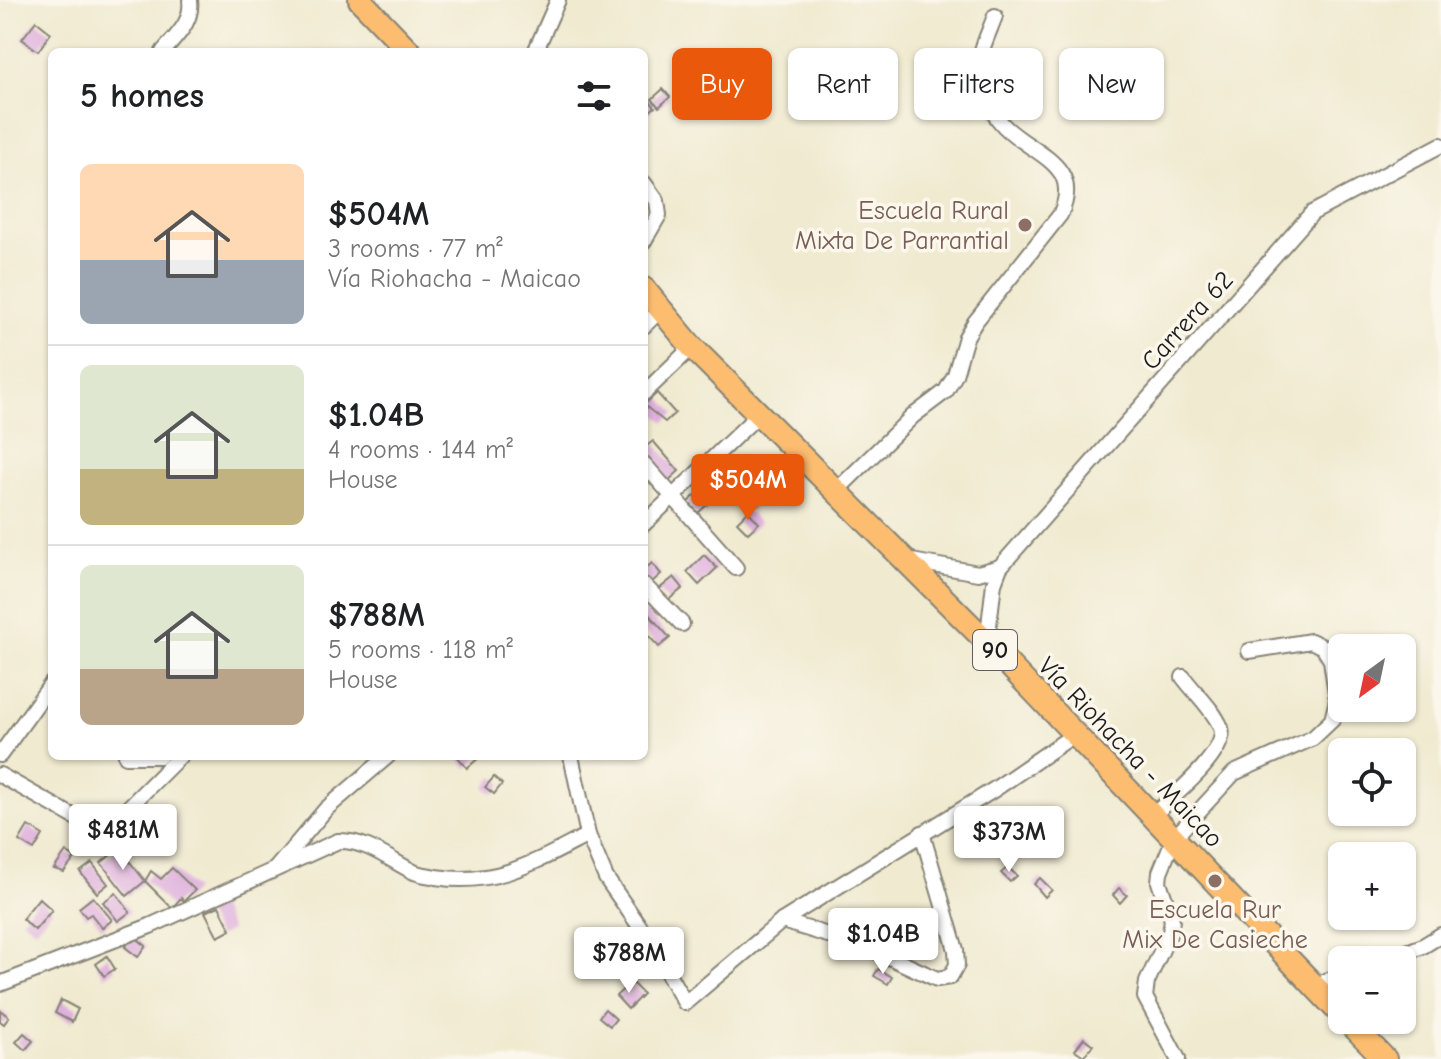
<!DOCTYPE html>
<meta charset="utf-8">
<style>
body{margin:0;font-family:"Comic Neue",sans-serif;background:#f6f6f6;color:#202124;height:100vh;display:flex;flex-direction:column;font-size:30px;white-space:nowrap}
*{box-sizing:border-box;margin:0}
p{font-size:26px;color:#757577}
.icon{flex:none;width:44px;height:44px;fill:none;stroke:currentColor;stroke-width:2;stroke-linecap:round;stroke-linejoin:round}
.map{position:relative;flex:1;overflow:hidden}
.drawer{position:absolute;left:48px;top:48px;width:600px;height:712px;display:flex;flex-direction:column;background:#fff;border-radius:12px;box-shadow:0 2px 6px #0004}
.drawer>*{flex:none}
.guide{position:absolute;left:672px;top:48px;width:648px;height:72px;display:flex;gap:16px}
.needle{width:52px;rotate:213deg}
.controls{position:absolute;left:1328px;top:634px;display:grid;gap:16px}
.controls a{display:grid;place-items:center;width:88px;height:88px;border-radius:12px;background:#fff;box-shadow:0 2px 6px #0004;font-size:40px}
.price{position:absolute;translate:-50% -68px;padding:0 18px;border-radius:8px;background:#fff;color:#222;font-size:26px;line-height:52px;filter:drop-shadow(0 2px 4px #0008)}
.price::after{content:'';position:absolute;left:50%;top:48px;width:24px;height:18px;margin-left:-12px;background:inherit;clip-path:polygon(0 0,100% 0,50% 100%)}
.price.current{background:#ea580c;color:#fff}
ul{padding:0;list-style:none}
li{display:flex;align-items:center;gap:24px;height:200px;padding:0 32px}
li+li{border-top:2px solid #e0e0e0}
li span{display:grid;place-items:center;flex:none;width:224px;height:160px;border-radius:12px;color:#555}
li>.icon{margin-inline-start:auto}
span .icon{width:96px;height:96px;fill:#fffc;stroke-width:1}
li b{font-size:34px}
h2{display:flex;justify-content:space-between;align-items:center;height:96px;padding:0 32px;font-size:34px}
.pill{padding:0 28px;border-radius:12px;background:#fff;box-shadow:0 2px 6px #0004;font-size:28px;line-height:72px}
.pill.current{background:#ea580c;color:#fff}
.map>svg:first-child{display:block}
.building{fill:#dfb0dd}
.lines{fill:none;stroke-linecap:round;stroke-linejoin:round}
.minor-casing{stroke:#868376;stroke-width:18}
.highway-casing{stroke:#868376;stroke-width:26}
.minor{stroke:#fff;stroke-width:14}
.highway{stroke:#fcbd6f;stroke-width:22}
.education-dot{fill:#8d6e63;stroke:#fbf7ec;stroke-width:3}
.labels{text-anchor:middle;stroke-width:7;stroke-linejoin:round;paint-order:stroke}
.shield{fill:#fbf7ec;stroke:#5f5e5a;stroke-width:2}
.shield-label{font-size:24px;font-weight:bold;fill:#1c1c1c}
.education-label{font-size:26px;fill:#785e54;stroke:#fbf7ec;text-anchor:end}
.street-label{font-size:26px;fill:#1c1c1c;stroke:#fbf7ec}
</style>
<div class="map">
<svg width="1441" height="1059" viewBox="0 0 1441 1059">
<rect width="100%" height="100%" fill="#fbf7ec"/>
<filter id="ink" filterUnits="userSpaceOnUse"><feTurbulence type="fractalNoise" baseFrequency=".0125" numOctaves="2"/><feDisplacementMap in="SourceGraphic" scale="16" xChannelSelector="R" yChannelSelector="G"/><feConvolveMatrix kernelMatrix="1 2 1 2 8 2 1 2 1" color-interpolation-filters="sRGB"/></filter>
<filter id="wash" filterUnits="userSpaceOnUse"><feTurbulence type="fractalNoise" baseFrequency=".006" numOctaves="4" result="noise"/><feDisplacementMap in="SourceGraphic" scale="32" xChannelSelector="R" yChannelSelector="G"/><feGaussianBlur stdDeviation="1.8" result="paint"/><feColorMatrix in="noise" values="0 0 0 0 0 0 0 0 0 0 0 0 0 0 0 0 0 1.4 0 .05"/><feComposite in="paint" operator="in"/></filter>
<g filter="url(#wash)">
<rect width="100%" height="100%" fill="#f0ead0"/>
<g id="blocks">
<g class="building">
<path d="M36,21L51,33L38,51L22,39Z"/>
<path d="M663,89L670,97L659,107L652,99Z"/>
<path d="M644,94L655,107L644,116Z"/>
<path d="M657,393L675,413L665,422L644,405Z"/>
<path d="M653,441L679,471L667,482L644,456V448Z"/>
<path d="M720,461L760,501L750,511L710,471Z"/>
<path d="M699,492L709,503L697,514L687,503Z"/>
<path d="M748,511L759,523L748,533L737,522Z"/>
<path d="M704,555L717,568L699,585L687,572Z"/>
<path d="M652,563L661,574L651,583L644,575V570Z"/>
<path d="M674,577L683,588L667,601L658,590Z"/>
<path d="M644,609L670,638L659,647L644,631Z"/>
<path d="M457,756H481L467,768Z"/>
<path d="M494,777L502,784L494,794L485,787Z"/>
<path d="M1052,822L1059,829L1051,837L1044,830Z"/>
<path d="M28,826L43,835L34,850L19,841Z"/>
<path d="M119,848L145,881L127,896L101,863Z"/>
<path d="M66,852L75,858L64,872L54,869Z"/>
<path d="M92,863L108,884L97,893L80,872Z"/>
<path d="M1008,867L1017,876L1010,882L1001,873Z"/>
<path d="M172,868L195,890L184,901L181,898L172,908L145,881L151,871L161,879Z"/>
<path d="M1040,878L1052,890L1045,897L1034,884Z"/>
<path d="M1119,888L1127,895L1120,903L1113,895Z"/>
<path d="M116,893L130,912L118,921L103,902Z"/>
<path d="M93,897L112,920L102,928L91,914L86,917L79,908Z"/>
<path d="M39,898L52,910L35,930L22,919Z"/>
<path d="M219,906L231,930L218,937L205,912Z"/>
<path d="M134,936L146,946L138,957L125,947Z"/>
<path d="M107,956L115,969L104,976L96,964Z"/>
<path d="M878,969L892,977L888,984L874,976Z"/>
<path d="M631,982L643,994L628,1009L616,996Z"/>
<path d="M61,1000L78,1009L72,1022L55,1013Z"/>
<path d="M605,1009L616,1019L610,1026L599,1017Z"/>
<path d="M0,1010L9,1017L4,1024L0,1021Z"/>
<path d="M24,1033L33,1041L25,1050L16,1042Z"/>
<path d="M1084,1038L1093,1045L1084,1056L1075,1050Z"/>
</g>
</g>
</g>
<g filter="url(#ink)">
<use href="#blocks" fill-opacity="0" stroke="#868376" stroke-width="2"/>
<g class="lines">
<defs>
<g id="minor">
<path d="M163,52C176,36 193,22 190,0"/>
<path d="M535,52L558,0"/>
<path d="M644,183L657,201L659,215L644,241"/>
<path d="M644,326L660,310"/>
<path d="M644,393L692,347"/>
<path d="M644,464L736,568"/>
<path d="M835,492L913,416L946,391L955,375L966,337L975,322L1060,215C1084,164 1033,155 1004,126C994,116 990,106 985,94C982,88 979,82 978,76C977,56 988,35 995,16"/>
<path d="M644,524L758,415"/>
<path d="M906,560L978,573L1000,567"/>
<path d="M644,585L682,624"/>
<path d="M987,642L994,583L1000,567L1312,213L1441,145"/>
<path d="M0,755L52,683"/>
<path d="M126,756H160"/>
<path d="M571,756L588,835L606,878L645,934L685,1003L782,921L995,789L1075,734"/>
<path d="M0,775L85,823L101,825L119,817L180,756"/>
<path d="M1152,816C1169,800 1229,752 1221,728C1214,710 1194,692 1183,677"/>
<path d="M277,867L326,809L388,756"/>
<path d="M782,921L867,947L937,979L950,977L957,965L956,950L922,833"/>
<path d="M1385,960L1423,946L1441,935"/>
<path d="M0,984L150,926L338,841C366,840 388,859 412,871C419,875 428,875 436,877C496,887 537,861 588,835"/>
<path d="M1313,986L1342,975"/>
<path d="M1178,1059L1145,997L1147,982L1170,932L1172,920L1159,882L1160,872L1174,838L1234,773L1313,738L1332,720L1337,700L1331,660L1323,647L1311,641L1249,651"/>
</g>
<g id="highway">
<path d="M360,0L410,52"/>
<path d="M644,289L692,347L987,642L1342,1015"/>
<path d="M1347,1020L1385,1059"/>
</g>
</defs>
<use href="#minor" class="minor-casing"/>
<use href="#highway" class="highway-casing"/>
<use href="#minor" class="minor"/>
<use href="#highway" class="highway"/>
</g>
</g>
<g class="education-dot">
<circle cx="1025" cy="225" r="8"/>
<circle cx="1215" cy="881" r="8"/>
</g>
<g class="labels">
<rect class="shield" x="973" y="630" width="44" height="40" rx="6"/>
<g class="shield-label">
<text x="995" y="658">90</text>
</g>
<g class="education-label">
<text x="1009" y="219">Escuela Rural<tspan x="1009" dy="30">Mixta De Parrantial</tspan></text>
<text x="1215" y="918" text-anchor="middle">Escuela Rur<tspan x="1215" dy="30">Mix De Casieche</tspan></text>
</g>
<g class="street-label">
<text transform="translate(1187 320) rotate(-48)" y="9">Carrera 62</text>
<text transform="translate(1131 752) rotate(46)" y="9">Vía Riohacha - Maicao</text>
</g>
</g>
</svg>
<div class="controls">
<a><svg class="needle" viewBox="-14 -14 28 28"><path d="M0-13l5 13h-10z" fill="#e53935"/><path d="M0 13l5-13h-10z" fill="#757577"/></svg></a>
<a><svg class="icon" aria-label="locate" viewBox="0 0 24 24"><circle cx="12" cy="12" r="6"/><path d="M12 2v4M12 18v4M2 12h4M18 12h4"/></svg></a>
<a>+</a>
<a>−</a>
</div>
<b class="price current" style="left:748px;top:522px">$504M</b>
<b class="price" style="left:123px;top:872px">$481M</b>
<b class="price" style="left:1009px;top:874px">$373M</b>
<b class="price" style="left:883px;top:976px">$1.04B</b>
<b class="price" style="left:629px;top:995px">$788M</b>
<div class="guide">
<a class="pill current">Buy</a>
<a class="pill">Rent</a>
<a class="pill">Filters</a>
<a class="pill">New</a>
</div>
<section class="drawer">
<h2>5 homes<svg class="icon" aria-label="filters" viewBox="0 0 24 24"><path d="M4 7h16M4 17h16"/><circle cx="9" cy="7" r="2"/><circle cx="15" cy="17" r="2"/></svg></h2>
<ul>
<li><span style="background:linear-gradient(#ffd9b3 60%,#9aa5b1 0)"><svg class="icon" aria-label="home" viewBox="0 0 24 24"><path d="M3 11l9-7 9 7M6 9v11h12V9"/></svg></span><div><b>$504M</b><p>3 rooms · 77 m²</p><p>Vía Riohacha - Maicao</p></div></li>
<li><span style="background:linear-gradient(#dfe7d0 65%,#c2b280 0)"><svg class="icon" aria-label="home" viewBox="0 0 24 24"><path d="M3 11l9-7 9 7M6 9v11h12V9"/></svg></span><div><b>$1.04B</b><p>4 rooms · 144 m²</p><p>House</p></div></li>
<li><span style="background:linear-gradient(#dfe7d0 65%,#b9a48a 0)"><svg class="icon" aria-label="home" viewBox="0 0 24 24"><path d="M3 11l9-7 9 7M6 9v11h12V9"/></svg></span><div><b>$788M</b><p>5 rooms · 118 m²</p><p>House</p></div></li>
</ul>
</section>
</div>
